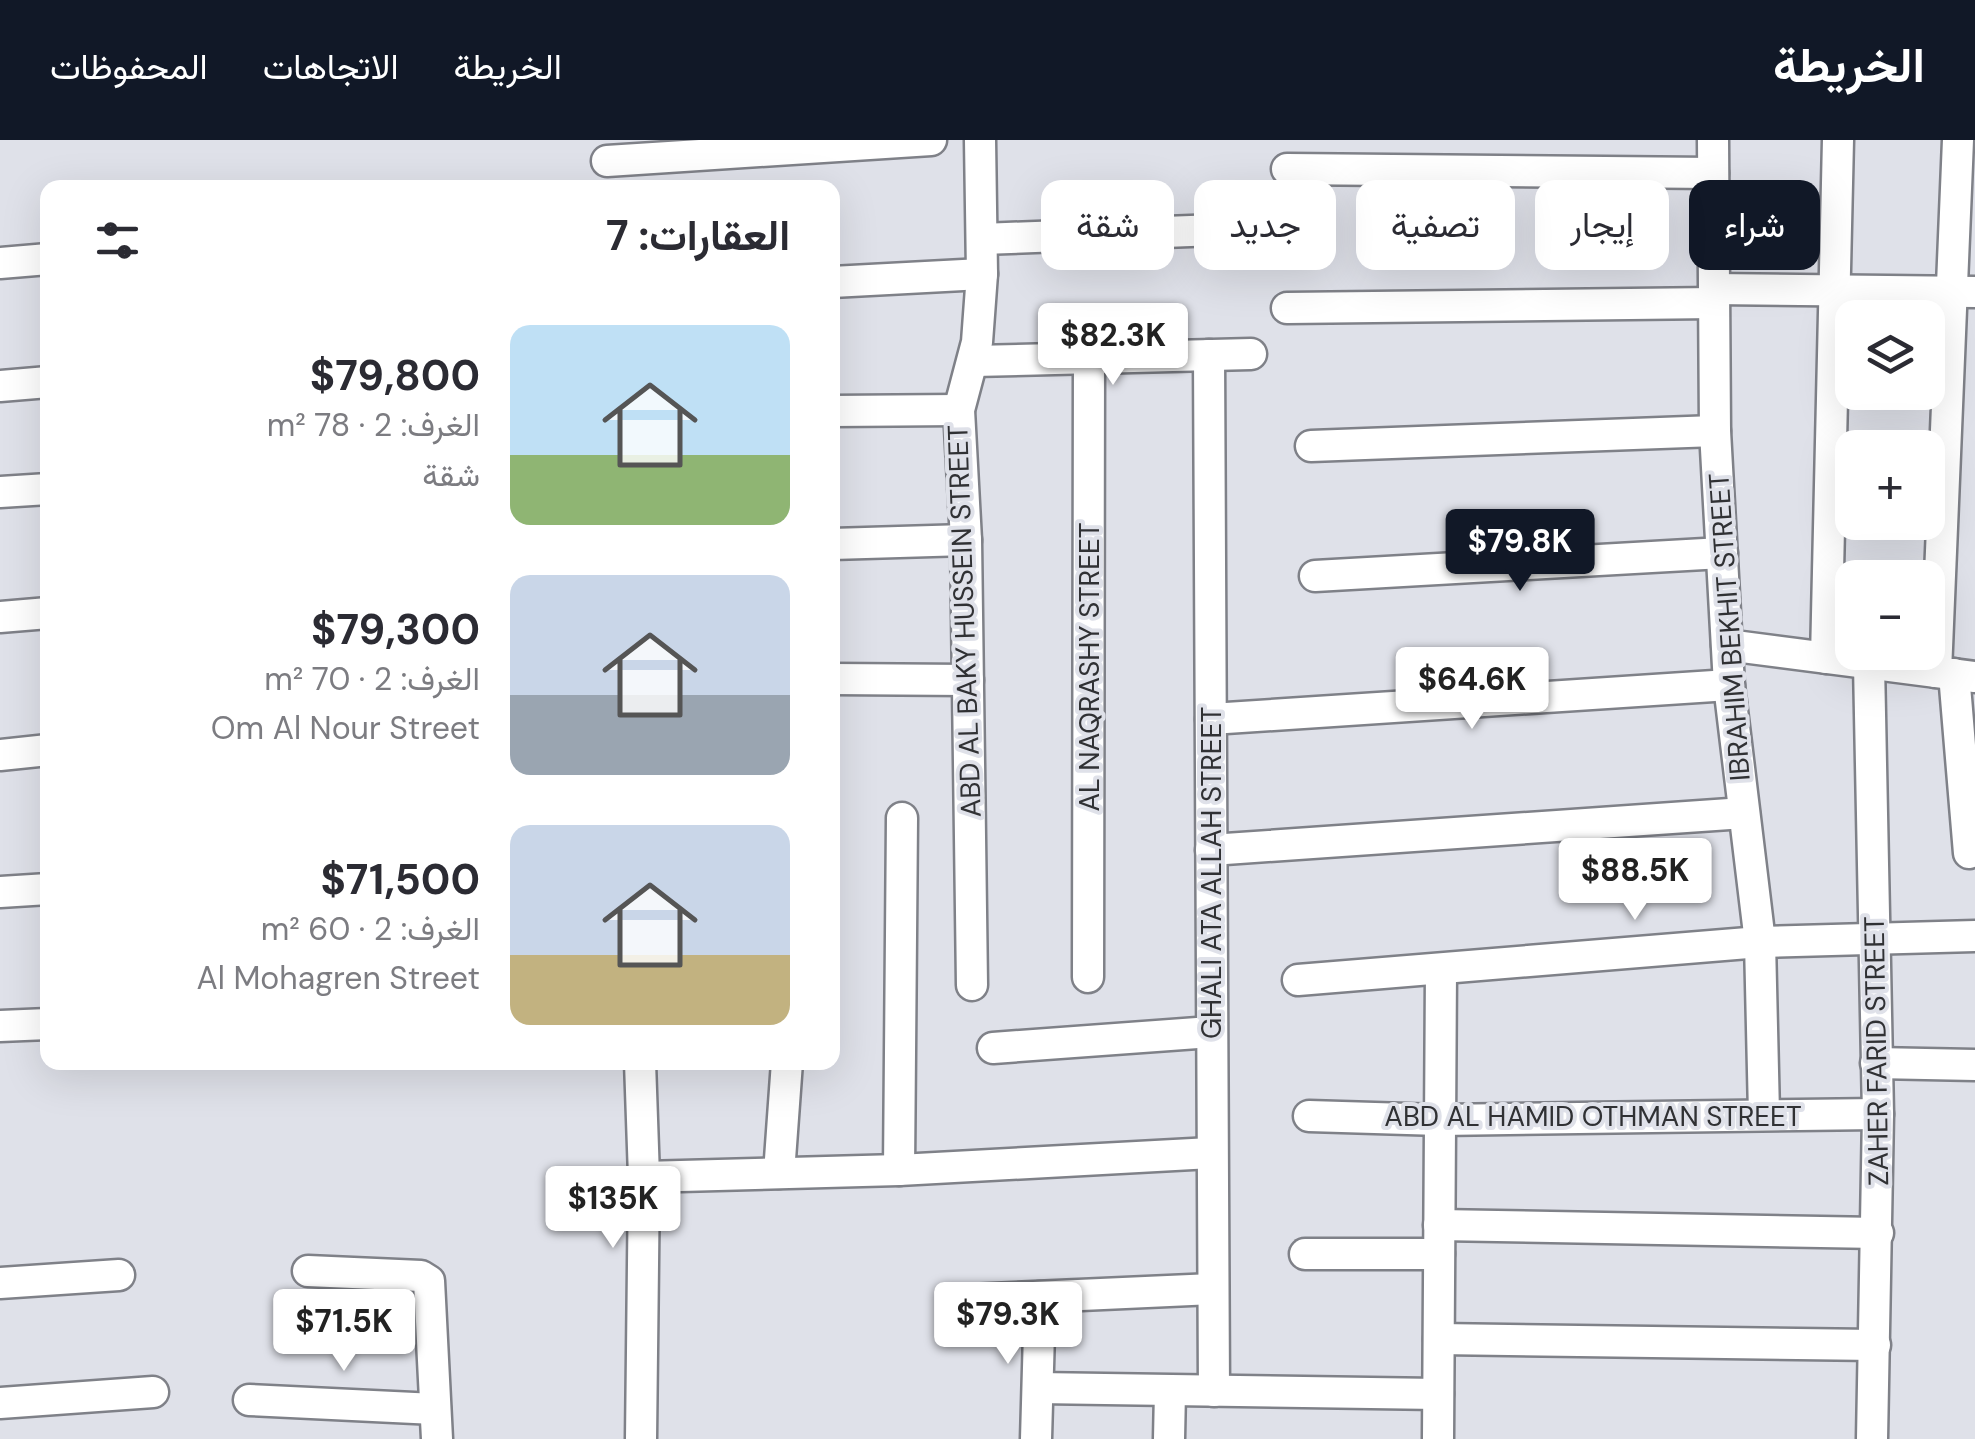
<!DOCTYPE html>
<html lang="ar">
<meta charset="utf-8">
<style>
body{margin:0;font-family:"DM Sans",Vazirmatn,sans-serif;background:#f7f7f7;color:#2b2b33;direction:rtl;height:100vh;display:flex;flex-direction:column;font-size:38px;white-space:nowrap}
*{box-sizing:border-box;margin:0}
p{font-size:32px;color:#7c7c81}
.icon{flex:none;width:55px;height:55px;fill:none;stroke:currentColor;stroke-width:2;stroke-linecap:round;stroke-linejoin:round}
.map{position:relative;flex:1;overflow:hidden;direction:ltr}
.panel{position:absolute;left:40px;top:40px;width:800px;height:890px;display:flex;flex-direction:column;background:#fff;border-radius:20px;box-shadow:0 10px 40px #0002;direction:rtl}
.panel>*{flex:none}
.banner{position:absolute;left:870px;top:40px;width:950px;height:90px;direction:rtl;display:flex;gap:20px}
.buttons{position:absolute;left:1835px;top:160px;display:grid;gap:20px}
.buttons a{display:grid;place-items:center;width:110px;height:110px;border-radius:20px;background:#fff;box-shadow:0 10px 40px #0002;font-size:50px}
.price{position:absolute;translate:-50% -85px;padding:0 22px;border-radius:10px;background:#fff;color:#222;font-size:32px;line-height:65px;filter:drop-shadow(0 2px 5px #0008)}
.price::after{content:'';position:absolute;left:50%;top:60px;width:30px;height:22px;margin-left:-15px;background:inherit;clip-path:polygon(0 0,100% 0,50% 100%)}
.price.active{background:#111827;color:#fff}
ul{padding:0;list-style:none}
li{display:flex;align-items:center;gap:30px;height:250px;padding:0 50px}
li span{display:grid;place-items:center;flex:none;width:280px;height:200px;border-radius:20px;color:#555}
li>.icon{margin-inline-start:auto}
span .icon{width:120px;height:120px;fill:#fffc;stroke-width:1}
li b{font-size:42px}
h2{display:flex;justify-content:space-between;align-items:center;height:120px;padding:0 50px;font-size:42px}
.chip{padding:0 35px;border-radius:20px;background:#fff;box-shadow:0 10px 40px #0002;font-size:35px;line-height:90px}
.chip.active{background:#111827;color:#fff}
header{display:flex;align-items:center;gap:60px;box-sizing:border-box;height:140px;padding:0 50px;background:#111827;color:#fff}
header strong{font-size:48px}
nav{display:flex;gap:55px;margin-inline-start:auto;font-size:35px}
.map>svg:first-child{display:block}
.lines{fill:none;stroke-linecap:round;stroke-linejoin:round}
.minor-casing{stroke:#7f8188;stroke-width:35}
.minor{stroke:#fff;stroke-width:30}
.labels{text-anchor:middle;stroke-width:8;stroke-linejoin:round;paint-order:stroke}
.street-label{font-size:28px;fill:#303134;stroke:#dfe1e9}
</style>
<header>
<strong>الخريطة</strong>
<nav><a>الخريطة</a><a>الاتجاهات</a><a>المحفوظات</a></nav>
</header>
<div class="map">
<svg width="1975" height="1299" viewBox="0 0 1975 1299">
<rect width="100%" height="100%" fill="#dfe1e9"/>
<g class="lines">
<defs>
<g id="minor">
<path d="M1713,0L1715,291L1729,545L1760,802L1764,974"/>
<path d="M607,21L931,0"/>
<path d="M1287,29L1713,33"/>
<path d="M982,99L1268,88"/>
<path d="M0,123L48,119"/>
<path d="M832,142L982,134"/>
<path d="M1714,149L1975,152"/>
<path d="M1287,168L1714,163"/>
<path d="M1209,215L1214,1251"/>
<path d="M974,221L1251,214"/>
<path d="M0,246L48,242"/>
<path d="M832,271L959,270"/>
<path d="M1311,306L1715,291"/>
<path d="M0,352L48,349"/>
<path d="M832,404L966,400"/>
<path d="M1315,436L1722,413"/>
<path d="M0,477L48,473"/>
<path d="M1727,505L1975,537"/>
<path d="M1826,518L1838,0"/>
<path d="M1869,524L1878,974L1872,1299"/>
<path d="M1936,532L1958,0"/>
<path d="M1954,534L1969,713"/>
<path d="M832,539L968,540"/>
<path d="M1211,579L1729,545"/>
<path d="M0,615L48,610"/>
<path d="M1211,710L1744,673"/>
<path d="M0,752L48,749"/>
<path d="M1088,837L1089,218"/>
<path d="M1298,840L1760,802L1975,796"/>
<path d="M972,845L966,400L959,270L977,202L982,134L980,0"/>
<path d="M0,886L48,884"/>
<path d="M993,908L1211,892"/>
<path d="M640,922L644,1037L641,1299"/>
<path d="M1876,923L1975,925"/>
<path d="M1309,976L1440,980L1878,974"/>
<path d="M899,1030L902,678"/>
<path d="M779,1033L787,922"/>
<path d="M644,1037L899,1030L1211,1013"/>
<path d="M1439,1085L1878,1093"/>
<path d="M1305,1114H1439"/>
<path d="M308,1131L421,1136L429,1141L437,1299"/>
<path d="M0,1143L119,1135"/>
<path d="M969,1160L1213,1149"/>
<path d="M1439,1199L1875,1205"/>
<path d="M1038,1248L1438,1254"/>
<path d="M249,1260L435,1269"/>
<path d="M0,1263L153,1252"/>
<path d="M1036,1299L1040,1157"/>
<path d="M1169,1299L1170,1251"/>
<path d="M1438,1299L1441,831"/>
</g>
</defs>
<use href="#minor" class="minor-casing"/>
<use href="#minor" class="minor"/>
</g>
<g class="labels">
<g class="street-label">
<text transform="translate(964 481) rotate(-92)" y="10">ABD AL BAKY HUSSEIN STREET</text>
<text transform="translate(1729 487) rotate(-94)" y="10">IBRAHIM BEKHIT STREET</text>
<text transform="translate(1089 527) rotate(-90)" y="10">AL NAQRASHY STREET</text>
<text transform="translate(1211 733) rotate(-90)" y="10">GHALI ATA ALLAH STREET</text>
<text transform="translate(1876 911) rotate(-91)" y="10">ZAHER FARID STREET</text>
<text x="1593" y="986">ABD AL HAMID OTHMAN STREET</text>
</g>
</g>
</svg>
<div class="buttons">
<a><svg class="icon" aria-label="layers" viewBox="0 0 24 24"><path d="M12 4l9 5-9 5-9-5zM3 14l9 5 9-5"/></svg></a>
<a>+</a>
<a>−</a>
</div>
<b class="price" style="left:1113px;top:248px">$82.3K</b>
<b class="price active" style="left:1520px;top:454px">$79.8K</b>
<b class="price" style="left:1472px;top:592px">$64.6K</b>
<b class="price" style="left:1635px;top:783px">$88.5K</b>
<b class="price" style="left:613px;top:1111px">$135K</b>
<b class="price" style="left:1008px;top:1227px">$79.3K</b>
<b class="price" style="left:344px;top:1234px">$71.5K</b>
<div class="banner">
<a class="chip active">شراء</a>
<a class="chip">إيجار</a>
<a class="chip">تصفية</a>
<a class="chip">جديد</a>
<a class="chip">شقة</a>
</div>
<section class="panel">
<h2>العقارات: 7<svg class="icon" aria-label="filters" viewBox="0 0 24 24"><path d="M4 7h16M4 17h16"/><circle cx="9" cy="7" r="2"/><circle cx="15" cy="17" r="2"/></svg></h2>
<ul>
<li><span style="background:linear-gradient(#bfe0f5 65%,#8fb573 0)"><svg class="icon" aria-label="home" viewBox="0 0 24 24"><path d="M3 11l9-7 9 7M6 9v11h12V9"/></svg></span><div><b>$79,800</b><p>الغرف: 2 · 78 m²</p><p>شقة</p></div></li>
<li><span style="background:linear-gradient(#c9d6e8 60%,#9aa5b1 0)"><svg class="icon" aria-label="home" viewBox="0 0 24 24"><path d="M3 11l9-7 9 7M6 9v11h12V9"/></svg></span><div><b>$79,300</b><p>الغرف: 2 · 70 m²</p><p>Om Al Nour Street</p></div></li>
<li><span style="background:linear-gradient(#c9d6e8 65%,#c2b280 0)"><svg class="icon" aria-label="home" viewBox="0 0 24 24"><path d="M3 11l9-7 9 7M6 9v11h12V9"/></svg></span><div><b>$71,500</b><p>الغرف: 2 · 60 m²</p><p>Al Mohagren Street</p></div></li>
</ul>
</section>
</div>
